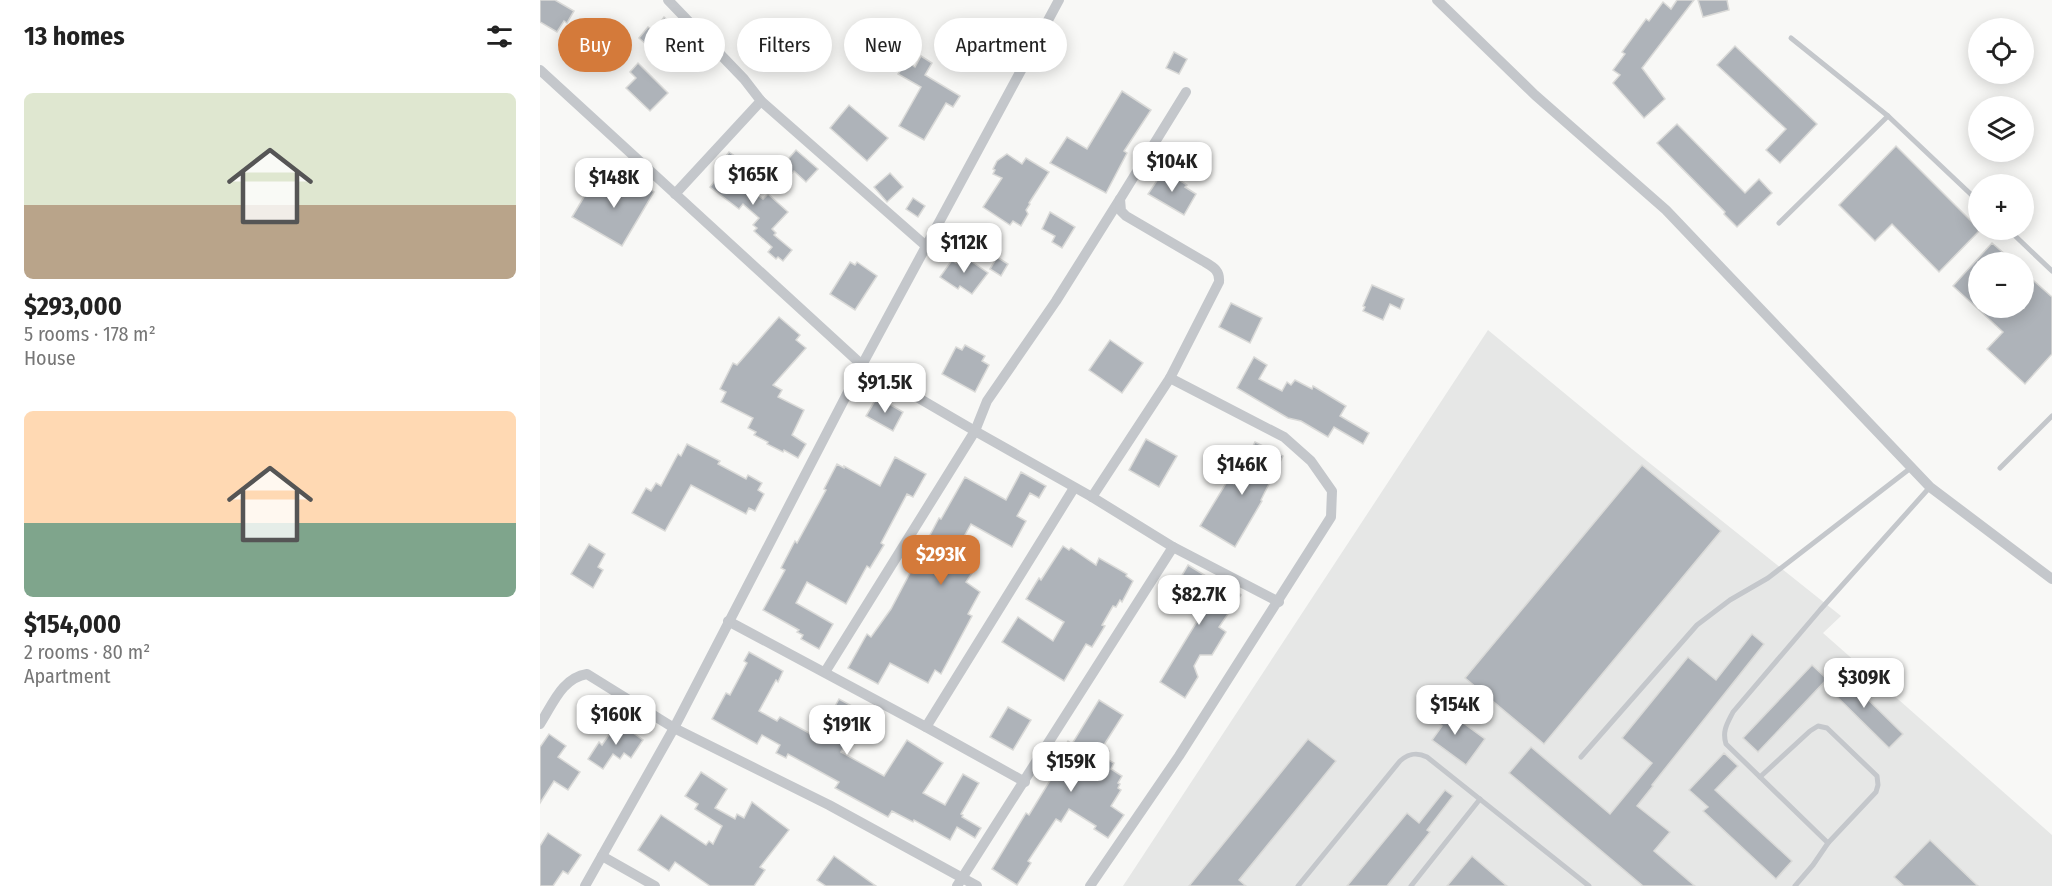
<!DOCTYPE html>
<meta charset="utf-8">
<style>
body{margin:0;font-family:"Fira Sans Condensed",sans-serif;background:#f6f6f6;color:#222;height:100vh;display:flex;flex-direction:column;font-size:22px;white-space:nowrap}
*{box-sizing:border-box;margin:0}
p{font-size:20px;color:#767676}
.icon{flex:none;width:33px;height:33px;fill:none;stroke:currentColor;stroke-width:2;stroke-linecap:round;stroke-linejoin:round}
.map{position:relative;flex:1;overflow:hidden}
.sheet{display:flex;flex-direction:column;background:#fff;width:540px}
.sheet>*{flex:none}
.banner{position:absolute;left:18px;top:18px;width:570px;height:54px;display:flex;gap:12px}
.buttons{position:absolute;left:1428px;top:18px;display:grid;gap:12px}
.buttons a{display:grid;place-items:center;width:66px;height:66px;border-radius:50%;background:#fff;box-shadow:0 3px 15px #0003;font-size:30px}
.price{position:absolute;translate:-50% -51px;padding:0 14px;border-radius:12px;background:#fff;color:#222;font-size:20px;line-height:39px;filter:drop-shadow(0 2px 3px #0008)}
.price::after{content:'';position:absolute;left:50%;top:36px;width:18px;height:14px;margin-left:-9px;background:inherit;clip-path:polygon(0 0,100% 0,50% 100%)}
.price.active{background:#d47a3a;color:#fff}
ul{padding:0;list-style:none}
li{display:grid;align-content:center;gap:12px;height:318px;padding:0 24px}
li span{display:grid;place-items:center;height:186px;border-radius:9px;color:#555}
li>.icon{margin-inline-start:auto}
span .icon{width:108px;height:108px;fill:#fffc;stroke-width:1}
li b{font-size:26px}
h2{display:flex;justify-content:space-between;align-items:center;height:72px;padding:0 24px;font-size:26px}
.tag{padding:0 21px;border-radius:27px;background:#fff;box-shadow:0 3px 15px #0003;font-size:21px;line-height:54px}
.tag.active{background:#d47a3a;color:#fff}
main{display:flex;flex:1;min-height:0}
.map>svg:first-child{display:block}
.built{fill:#e6e7e6}
.building{fill:#aeb3b9;stroke:#dadad8;stroke-width:1.5}
.lines{fill:none;stroke-linecap:round;stroke-linejoin:round}
.service{stroke:#c4c7cb;stroke-width:5}
.minor{stroke:#c4c7cb;stroke-width:10}
</style>
<main>
<section class="sheet">
<h2>13 homes<svg class="icon" aria-label="filters" viewBox="0 0 24 24"><path d="M4 7h16M4 17h16"/><circle cx="9" cy="7" r="2"/><circle cx="15" cy="17" r="2"/></svg></h2>
<ul>
<li><span style="background:linear-gradient(#dfe7d0 60%,#b9a48a 0)"><svg class="icon" aria-label="home" viewBox="0 0 24 24"><path d="M3 11l9-7 9 7M6 9v11h12V9"/></svg></span><div><b>$293,000</b><p>5 rooms · 178 m²</p><p>House</p></div></li>
<li><span style="background:linear-gradient(#ffd9b3 60%,#7fa58c 0)"><svg class="icon" aria-label="home" viewBox="0 0 24 24"><path d="M3 11l9-7 9 7M6 9v11h12V9"/></svg></span><div><b>$154,000</b><p>2 rooms · 80 m²</p><p>Apartment</p></div></li>
</ul>
</section>
<div class="map">
<svg width="1512" height="886" viewBox="0 0 1512 886">
<rect width="100%" height="100%" fill="#f8f8f6"/>
<path class="built" d="M948,330L1092,449L1301,616L1283,633L1512,835V886H583Z"/>
<g class="building">
<path d="M0,0H15L34,11L27,23L24,21L17,32L0,22Z"/>
<path d="M1137,0H1154L1102,68L1125,99L1104,118L1073,83L1080,75L1073,70L1085,54L1082,52L1106,19L1109,21L1123,2L1131,9Z"/>
<path d="M1158,0H1187L1189,10L1163,17Z"/>
<path d="M124,17L136,27L124,43L116,36L108,46L99,38L108,27L114,31Z"/>
<path d="M1195,46L1277,124L1240,163L1226,150L1246,129L1177,65Z"/>
<path d="M634,52L647,59L639,74L626,68Z"/>
<path d="M381,56L392,63L385,75L420,96L413,107L406,103L384,140L359,126L381,87L358,74L366,61L375,67Z"/>
<path d="M98,63L128,93L110,111L86,88L96,78L90,72Z"/>
<path d="M582,91L611,110L584,151L587,153L566,193L510,163L527,137L547,149Z"/>
<path d="M309,105L348,138L327,161L290,128Z"/>
<path d="M1137,124L1205,193L1219,179L1232,193L1197,227L1184,214L1185,212L1117,143Z"/>
<path d="M1356,146L1440,230L1399,272L1352,224L1335,241L1299,205Z"/>
<path d="M256,150L278,169L266,182L254,171L240,187L231,179Z"/>
<path d="M189,152L199,159L188,173L223,199L228,194L248,212L232,229L236,233L234,235L252,250L243,261L238,257L236,259L228,252L232,247L214,231L217,228L213,225L219,218L203,204L199,209L170,187L181,173L176,169Z"/>
<path d="M467,154L482,164L486,158L509,172L489,203L490,204L486,210L488,214L481,226L473,221L470,225L443,207L462,178L453,174L455,170L453,169L457,161Z"/>
<path d="M624,170L647,185L645,187L656,194L644,215L608,194Z"/>
<path d="M90,173L114,192L82,246L32,217L54,180L78,194Z"/>
<path d="M350,173L363,187L347,202L334,187Z"/>
<path d="M373,198L385,206L378,217L366,209Z"/>
<path d="M510,212L535,227L522,248L512,242L515,236L502,229Z"/>
<path d="M1452,243L1474,262H1438V308H1484V272L1512,297V354L1485,384L1447,349L1463,332L1413,286Z"/>
<path d="M421,254L448,273L432,294L420,286L418,289L400,277L412,260L416,263Z"/>
<path d="M457,257L468,264L461,276L450,269Z"/>
<path d="M310,262L315,265L317,262L337,276L315,310L290,294Z"/>
<path d="M832,285L864,299L860,309L850,304L843,320L823,311L825,307L823,306Z"/>
<path d="M691,303L722,318L710,343L679,327Z"/>
<path d="M239,317L260,335L256,340L266,348L233,385L242,390L238,397L264,410L252,435L266,444L258,458L244,450L243,452L227,444L228,442L214,435L216,432L208,428L213,418L181,402L186,392L180,389L193,363L197,365Z"/>
<path d="M570,340L603,363L582,393L549,370Z"/>
<path d="M425,345L445,356L442,361L449,365L435,392L402,374L416,347L422,350Z"/>
<path d="M714,357L727,365L719,379L742,391L747,382L751,385L755,380L772,389L773,386L806,406L800,416L829,433L823,444L794,427L788,437L761,421L748,418L697,388Z"/>
<path d="M337,397L363,412L353,431L326,416Z"/>
<path d="M606,439L637,456L619,487L589,470Z"/>
<path d="M715,442L743,456L721,500L722,501L695,547L660,526L688,480L694,484Z"/>
<path d="M147,444L180,461L178,464L206,479L208,475L222,483L218,490L224,494L215,511L209,508L206,514L151,485L125,531L92,513L106,488L111,491L116,483L121,486L138,454L141,456Z"/>
<path d="M355,457L386,474L373,497L367,494L341,543L344,545L330,568L327,566L306,604L267,582L256,603L293,624L279,649L261,639L263,635L257,632L259,630L223,610L245,570L241,568L255,541L257,543L286,490L284,489L297,464L304,468V466L340,486Z"/>
<path d="M1102,465L1181,531L1004,744L925,678Z"/>
<path d="M481,472L506,486L499,498L490,493L477,516L486,521L472,547L431,524L410,562L432,573L426,582L440,592L428,614L432,616L401,674L395,670L388,683L350,663L338,684L308,668L327,634L331,637L351,609L399,518L401,519L425,477L466,500Z"/>
<path d="M49,544L65,554L58,567L63,570L53,588L31,574Z"/>
<path d="M523,546L529,550L531,548L556,565L559,558L587,574L586,576L593,581L582,602L580,600L576,607L573,606L562,625L565,626L552,647L546,644L524,681L462,642L478,617L513,641L524,622L486,599L499,578L501,580Z"/>
<path d="M648,565L682,586L684,583L701,595L679,627L686,632L672,655H660L654,666L658,677L645,698L620,682L661,615L630,596Z"/>
<path d="M1212,634L1224,644L1112,785L1113,786L1097,806L1130,832L1114,851L1155,886H1103L969,773L991,747L1070,814L1112,763L1082,738L1148,657L1176,680Z"/>
<path d="M209,652L243,671L238,682L236,680L219,711L237,721L240,717L278,738L299,699L323,712L301,752L344,776L367,740L403,763L383,793L405,805L423,774L439,783L421,814L423,815L422,817L441,828L435,838L417,827L410,840L374,820L373,822L352,811L348,817L295,788L299,782L248,754L246,758L236,753L240,745L222,735L217,744L172,719L186,693L190,695L207,663L204,661Z"/>
<path d="M1272,665L1287,679L1218,752L1203,738Z"/>
<path d="M1298,670L1363,734L1349,748L1284,684Z"/>
<path d="M559,700L583,715L562,748L569,751L565,758L574,763L571,769L582,776L578,783L580,784L578,788L581,790L571,806L584,815L568,838L554,829L556,826L529,809L521,822L516,819L488,861L491,863L477,885L452,869L486,813L489,815L514,774L509,771L528,741L532,744Z"/>
<path d="M892,704L909,717L911,714L945,739L926,765L892,740L902,726L886,713Z"/>
<path d="M468,707L491,720L473,750L450,737Z"/>
<path d="M78,722L103,740L91,758L84,753L80,759L73,754L63,769L48,759L59,742L62,745Z"/>
<path d="M9,734L26,746L18,757L40,772L28,790L14,781L0,803V747Z"/>
<path d="M768,739L796,761L699,880L706,886H649Z"/>
<path d="M1184,753L1198,766L1175,790L1252,861L1236,879L1163,811L1168,807L1149,790Z"/>
<path d="M161,772L187,789L175,808L195,819L197,814L204,818L212,802L249,830L220,867L225,870L214,886H170L135,862L129,871L98,850L121,815L166,845L169,841L173,844L182,826L155,809L158,804L145,796Z"/>
<path d="M905,790L913,796L887,830L890,832L847,886H807L867,813L879,823Z"/>
<path d="M8,833L41,855L28,874L23,871L13,886H0V846Z"/>
<path d="M1390,840L1438,886H1364L1354,877Z"/>
<path d="M294,856L336,886H286L277,880Z"/>
<path d="M932,856L967,886H907Z"/>
</g>
<g class="lines">
<g class="service">
<path d="M1251,38L1348,116L1438,201"/>
<path d="M1239,223L1348,116"/>
<path d="M1469,230L1512,271"/>
<path d="M1460,468L1512,416"/>
<path d="M1041,757L1157,625L1190,600L1228,578L1372,467"/>
<path d="M1220,777L1270,731L1278,726L1287,728L1337,776L1338,785L1336,792L1288,843L1273,865L1255,886"/>
<path d="M1288,843L1186,744C1182,731 1187,724 1193,712L1280,610L1390,487"/>
<path d="M758,886L860,761C869,753 877,752 887,757L1049,886"/>
<path d="M871,886L940,799"/>
</g>
<g class="minor">
<path d="M128,0L204,79L221,101L135,194"/>
<path d="M897,0L995,95L1126,210L1390,487L1512,579"/>
<path d="M0,70L322,365L435,431L552,497L633,547L417,886"/>
<path d="M221,101L386,246"/>
<path d="M552,497L630,378"/>
<path d="M633,547L739,602"/>
<path d="M188,621L386,727L485,782"/>
<path d="M285,672L435,431L447,401L516,301L580,199"/>
<path d="M0,724C13,704 22,678 47,674L134,728L289,805L437,886"/>
<path d="M386,727L534,488"/>
<path d="M62,856L115,886"/>
<path d="M45,886L134,728L322,365L519,0"/>
<path d="M550,886L639,756L791,517L792,491L771,461L744,437L630,378L679,282C680,270 673,267 663,261L586,216L581,211L580,199L646,92"/>
</g>
</g>
</svg>
<div class="buttons">
<a><svg class="icon" aria-label="locate" viewBox="0 0 24 24"><circle cx="12" cy="12" r="6"/><path d="M12 2v4M12 18v4M2 12h4M18 12h4"/></svg></a>
<a><svg class="icon" aria-label="layers" viewBox="0 0 24 24"><path d="M12 4l9 5-9 5-9-5zM3 14l9 5 9-5"/></svg></a>
<a>+</a>
<a>−</a>
</div>
<b class="price" style="left:632px;top:193px">$104K</b>
<b class="price" style="left:213px;top:206px">$165K</b>
<b class="price" style="left:74px;top:209px">$148K</b>
<b class="price" style="left:424px;top:274px">$112K</b>
<b class="price" style="left:345px;top:414px">$91.5K</b>
<b class="price" style="left:702px;top:496px">$146K</b>
<b class="price active" style="left:401px;top:586px">$293K</b>
<b class="price" style="left:659px;top:626px">$82.7K</b>
<b class="price" style="left:1324px;top:709px">$309K</b>
<b class="price" style="left:915px;top:736px">$154K</b>
<b class="price" style="left:76px;top:746px">$160K</b>
<b class="price" style="left:307px;top:756px">$191K</b>
<b class="price" style="left:531px;top:793px">$159K</b>
<div class="banner">
<a class="tag active">Buy</a>
<a class="tag">Rent</a>
<a class="tag">Filters</a>
<a class="tag">New</a>
<a class="tag">Apartment</a>
</div>
</div>
</main>
